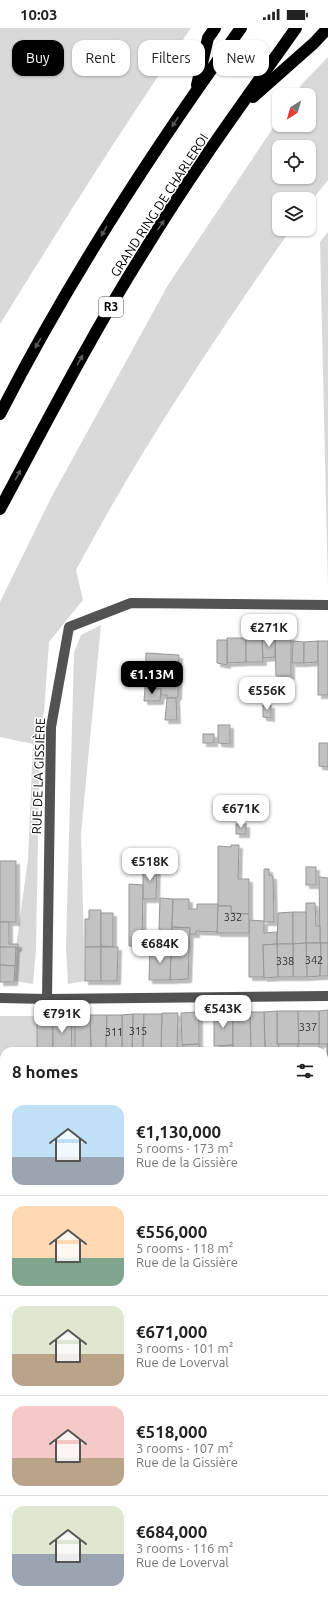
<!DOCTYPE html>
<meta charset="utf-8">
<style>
body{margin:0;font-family:Ubuntu,sans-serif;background:#f6f6f6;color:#222;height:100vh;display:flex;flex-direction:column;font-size:15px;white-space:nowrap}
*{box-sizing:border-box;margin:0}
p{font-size:13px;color:#767676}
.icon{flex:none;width:22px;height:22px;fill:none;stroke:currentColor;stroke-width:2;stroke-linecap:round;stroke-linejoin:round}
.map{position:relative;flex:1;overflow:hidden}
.details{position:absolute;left:0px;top:1019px;width:328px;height:556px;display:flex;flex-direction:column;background:#fff;border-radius:12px 12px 0 0;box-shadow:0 1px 3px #0004}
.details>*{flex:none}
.guide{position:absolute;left:12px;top:12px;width:304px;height:36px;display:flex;gap:8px}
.needle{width:26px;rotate:217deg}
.tools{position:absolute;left:272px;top:60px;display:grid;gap:8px}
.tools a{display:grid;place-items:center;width:44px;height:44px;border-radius:8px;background:#fff;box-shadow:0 1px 3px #0004;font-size:20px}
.price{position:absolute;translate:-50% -34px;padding:0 9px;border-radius:8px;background:#fff;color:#222;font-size:13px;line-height:26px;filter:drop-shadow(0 1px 2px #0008)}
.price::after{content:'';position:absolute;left:50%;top:24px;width:12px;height:9px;margin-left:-6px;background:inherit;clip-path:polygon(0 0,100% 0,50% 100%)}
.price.on{background:#000;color:#fff}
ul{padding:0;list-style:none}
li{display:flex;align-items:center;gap:12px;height:100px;padding:0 12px}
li+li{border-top:1px solid #e0e0e0}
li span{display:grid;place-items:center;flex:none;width:112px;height:80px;border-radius:12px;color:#555}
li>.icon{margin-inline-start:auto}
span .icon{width:48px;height:48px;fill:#fffc;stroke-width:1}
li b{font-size:17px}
h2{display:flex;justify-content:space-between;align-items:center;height:48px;padding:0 12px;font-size:17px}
.chip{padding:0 14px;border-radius:12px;background:#fff;box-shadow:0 1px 3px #0004;font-size:14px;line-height:36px}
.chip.on{background:#000;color:#fff}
.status{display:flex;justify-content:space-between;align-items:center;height:28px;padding:0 20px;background:#fff;direction:ltr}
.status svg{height:11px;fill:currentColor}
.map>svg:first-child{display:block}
.green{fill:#d9d9d9;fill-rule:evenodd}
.building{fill:#c2c2c2;stroke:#969696;filter:url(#shadow)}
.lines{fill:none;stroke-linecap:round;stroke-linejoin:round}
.path{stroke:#747474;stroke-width:2.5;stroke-dasharray:1 2;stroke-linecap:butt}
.minor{stroke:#525252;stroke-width:10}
.highway{stroke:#000;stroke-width:12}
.oneway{fill:#595959}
.labels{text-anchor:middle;stroke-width:3;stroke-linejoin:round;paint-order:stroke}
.number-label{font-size:11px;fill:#303030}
.shield{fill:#fff;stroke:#4c4c4c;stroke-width:1}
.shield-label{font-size:12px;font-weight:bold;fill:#000}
.street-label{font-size:13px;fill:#000;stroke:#fff}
</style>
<div class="status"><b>10:03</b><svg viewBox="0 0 49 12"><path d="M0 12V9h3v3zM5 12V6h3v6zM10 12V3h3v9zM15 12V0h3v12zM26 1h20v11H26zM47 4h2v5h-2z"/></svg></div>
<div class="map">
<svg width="328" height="1575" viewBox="0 0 328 1575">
<defs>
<filter id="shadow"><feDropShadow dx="3.5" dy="3.5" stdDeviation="0" flood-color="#0004"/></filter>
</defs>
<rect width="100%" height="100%" fill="#fff"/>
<g class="green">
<path d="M0,0H191C124,97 62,196 0,296Z"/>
<path d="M328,29V152L309,176V171H279V201H291C214,311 139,424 76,542L83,572L49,614L44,684L40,700L36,921L33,956L14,953L16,919L28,831L33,716L0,709V574L51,470L168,257L279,91V97H309V67H295L302,56ZM279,119H309V149H279Z"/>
<path d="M328,204V561L320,214Z"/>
<path d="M101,597L81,805L85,953L68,956L66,919L74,625L81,607Z"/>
<path d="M0,988H37V1023H4V1571H324V1120L328,1118V1575H0Z"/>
</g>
<g class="building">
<path d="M291,609V648H276L275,610Z"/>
<path d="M227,610H246V634L227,635Z"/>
<path d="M246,610H262L263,634H246Z"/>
<path d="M262,610H275V629L263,630Z"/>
<path d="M217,612H227V637L217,635Z"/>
<path d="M293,613L304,614V635H292Z"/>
<path d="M318,613V634L304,635V614Z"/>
<rect x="318" y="613" width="10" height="54"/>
<path d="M146,625L179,627L178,668L176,670H167V667H161V661L145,660Z"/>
<path d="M145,660L161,661L160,673H144Z"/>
<path d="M167,670H176L177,692H165Z"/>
<path d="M263,677H271V690L263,689Z"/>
<path d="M218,697H230V716L218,715Z"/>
<rect x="203" y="706" width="11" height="9"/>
<path d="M319,715H328V739L319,738Z"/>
<rect x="236" y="796" width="10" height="10"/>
<path d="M231,817H239L238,851H249V886L231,885V878H218V818L231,819Z"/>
<rect x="0" y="833" width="16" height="61"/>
<path d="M157,837L156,871H143V838Z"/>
<rect x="306" y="839" width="10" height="18"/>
<path d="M264,841H269V847L273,848L274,894H264V905L277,904V916L263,917L264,949H249V892L264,893Z"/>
<path d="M319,849L328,850V915H320Z"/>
<path d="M129,856L143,857L142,918H129Z"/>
<path d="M160,870L173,871L171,921L150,920V905H161V902L159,901Z"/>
<path d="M173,871H189V881H197V876H218V904L196,903V906H189L190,900L172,899Z"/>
<path d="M306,875H315L316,898H320V915H306Z"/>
<path d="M218,878H231V885L249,886V905H217Z"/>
<path d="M89,882H101V919H85V891H89Z"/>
<path d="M293,884V916H277L278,885Z"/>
<path d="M293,884H306V915L293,916Z"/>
<path d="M101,885H113V919L101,918Z"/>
<path d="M0,894H9V916H18V920L0,919Z"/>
<path d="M172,899L190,900L188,951L170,952Z"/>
<path d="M306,915H321L320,948L307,949Z"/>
<path d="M306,915L307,949H293V916Z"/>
<path d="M321,915H328V948H320Z"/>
<path d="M277,916H293V949H278Z"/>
<path d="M277,916L278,949L264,950L263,917Z"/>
<path d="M0,919H16L15,938L0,937Z"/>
<rect x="85" y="919" width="16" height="34"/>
<path d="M101,919H118L117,953H101Z"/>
<path d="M150,920L171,921L170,952H149Z"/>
<path d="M0,937L15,938L14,954H0Z"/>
<path d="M328,982V1016H319V983Z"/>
<path d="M277,983H298L299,1016H277Z"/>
<path d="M277,983V1016H279V1020H265L264,984Z"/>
<path d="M298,983H319V1016H299Z"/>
<path d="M199,984V1016L182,1017L181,985Z"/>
<path d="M214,984H233V1017L214,1018Z"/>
<path d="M233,984H250L251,1021L233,1022Z"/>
<path d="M250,984H264L265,1020L251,1021Z"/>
<path d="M162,985H178L177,1021H161Z"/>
<path d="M133,986H144L143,1021H132Z"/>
<path d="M133,986L132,1021H122V987Z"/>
<path d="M144,986H162L161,1021H143Z"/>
<path d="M90,987H107L106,1022H91Z"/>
<path d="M90,987L91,1022H75V988Z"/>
<path d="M107,987H122V1021L106,1022Z"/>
<path d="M53,988V1023H37V989Z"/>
<path d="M53,988H71L72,1023H53Z"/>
<path d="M199,1016L200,1023H182V1017Z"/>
<path d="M279,1016H298V1023H277Z"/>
<rect x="298" y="1016" width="21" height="7"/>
<rect x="327" y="1016" width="1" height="23"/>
<path d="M233,1017V1023H221V1018Z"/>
<path d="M264,1020V1023H245V1021Z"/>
<rect x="264" y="1020" width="13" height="3"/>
<rect x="122" y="1021" width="24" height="2"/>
<path d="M328,1068V1081L324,1082V1098V1069Z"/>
<path d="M328,1081V1098H325L324,1082Z"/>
</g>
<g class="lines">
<path class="path" d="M0,1225H4"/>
<g class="minor">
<path d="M0,970L47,971L328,968"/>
<path d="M47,971L51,699L69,599L131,575L328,577"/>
<path d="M324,1112L328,1110"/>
</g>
<g class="highway">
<path d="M197,57L208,10L215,0"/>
<path d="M253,69L314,15L328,0"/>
<path d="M0,386C69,251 152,123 241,0"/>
<path d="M0,481C47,393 93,304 146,220C192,144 245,72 296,0"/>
</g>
</g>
<defs><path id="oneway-solid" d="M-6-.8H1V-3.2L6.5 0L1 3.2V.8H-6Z"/></defs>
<g class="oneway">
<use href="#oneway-solid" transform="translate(175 94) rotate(123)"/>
<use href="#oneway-solid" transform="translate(161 197) rotate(-56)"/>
<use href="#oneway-solid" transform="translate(104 203) rotate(120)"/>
<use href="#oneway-solid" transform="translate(38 315) rotate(120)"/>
<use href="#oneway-solid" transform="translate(80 332) rotate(-60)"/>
<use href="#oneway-solid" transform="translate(18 447) rotate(-62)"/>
</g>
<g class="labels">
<g class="number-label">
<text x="233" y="893">332</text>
<text x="314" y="936">342</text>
<text x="285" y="937">338</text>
<text x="308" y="1003">337</text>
<text x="138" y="1007">315</text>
<text x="114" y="1008">311</text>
</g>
<rect class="shield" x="99" y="269" width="24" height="20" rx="3"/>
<g class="shield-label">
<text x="111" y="283">R3</text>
</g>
<g class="street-label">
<text transform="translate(159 177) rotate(-57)" y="5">GRAND RING DE CHARLEROI</text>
<text transform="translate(38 748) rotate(-88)" y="5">RUE DE LA GISSIÈRE</text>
</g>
</g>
</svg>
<div class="tools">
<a><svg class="needle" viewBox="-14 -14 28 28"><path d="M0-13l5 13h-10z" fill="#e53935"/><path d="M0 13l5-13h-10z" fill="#767676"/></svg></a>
<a><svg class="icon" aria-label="locate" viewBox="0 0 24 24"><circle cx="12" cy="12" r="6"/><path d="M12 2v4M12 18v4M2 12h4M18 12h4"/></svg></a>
<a><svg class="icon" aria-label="layers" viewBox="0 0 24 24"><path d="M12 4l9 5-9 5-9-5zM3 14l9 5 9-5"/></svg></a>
</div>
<b class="price" style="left:269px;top:620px">€271K</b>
<b class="price on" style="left:152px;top:667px">€1.13M</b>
<b class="price" style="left:267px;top:683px">€556K</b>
<b class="price" style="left:241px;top:801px">€671K</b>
<b class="price" style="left:150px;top:854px">€518K</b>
<b class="price" style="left:160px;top:936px">€684K</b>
<b class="price" style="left:223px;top:1001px">€543K</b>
<b class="price" style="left:62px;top:1006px">€791K</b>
<div class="guide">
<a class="chip on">Buy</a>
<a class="chip">Rent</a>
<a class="chip">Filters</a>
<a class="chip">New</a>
</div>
<section class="details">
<h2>8 homes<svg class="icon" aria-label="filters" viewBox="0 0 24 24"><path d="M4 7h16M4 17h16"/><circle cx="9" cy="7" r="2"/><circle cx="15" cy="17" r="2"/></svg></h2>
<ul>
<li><span style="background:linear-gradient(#bfe0f5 65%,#9aa5b1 0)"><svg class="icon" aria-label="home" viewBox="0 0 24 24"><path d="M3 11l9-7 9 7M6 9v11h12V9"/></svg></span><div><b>€1,130,000</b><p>5 rooms · 173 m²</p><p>Rue de la Gissière</p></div></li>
<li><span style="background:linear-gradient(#ffd9b3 65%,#7fa58c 0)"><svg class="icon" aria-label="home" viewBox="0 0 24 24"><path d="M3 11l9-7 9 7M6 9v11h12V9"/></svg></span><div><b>€556,000</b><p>5 rooms · 118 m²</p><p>Rue de la Gissière</p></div></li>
<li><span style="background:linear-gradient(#dfe7d0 60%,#b9a48a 0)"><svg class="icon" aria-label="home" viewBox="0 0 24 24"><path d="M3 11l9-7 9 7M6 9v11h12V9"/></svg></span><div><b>€671,000</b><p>3 rooms · 101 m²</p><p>Rue de Loverval</p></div></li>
<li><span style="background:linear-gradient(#f6c9c9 65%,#b9a48a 0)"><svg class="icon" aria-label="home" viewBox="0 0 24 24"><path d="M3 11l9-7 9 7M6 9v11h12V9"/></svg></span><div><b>€518,000</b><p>3 rooms · 107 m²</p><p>Rue de la Gissière</p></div></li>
<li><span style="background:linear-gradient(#dfe7d0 60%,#9aa5b1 0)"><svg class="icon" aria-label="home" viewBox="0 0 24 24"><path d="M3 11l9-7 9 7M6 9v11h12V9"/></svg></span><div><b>€684,000</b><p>3 rooms · 116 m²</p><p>Rue de Loverval</p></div></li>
</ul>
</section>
</div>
